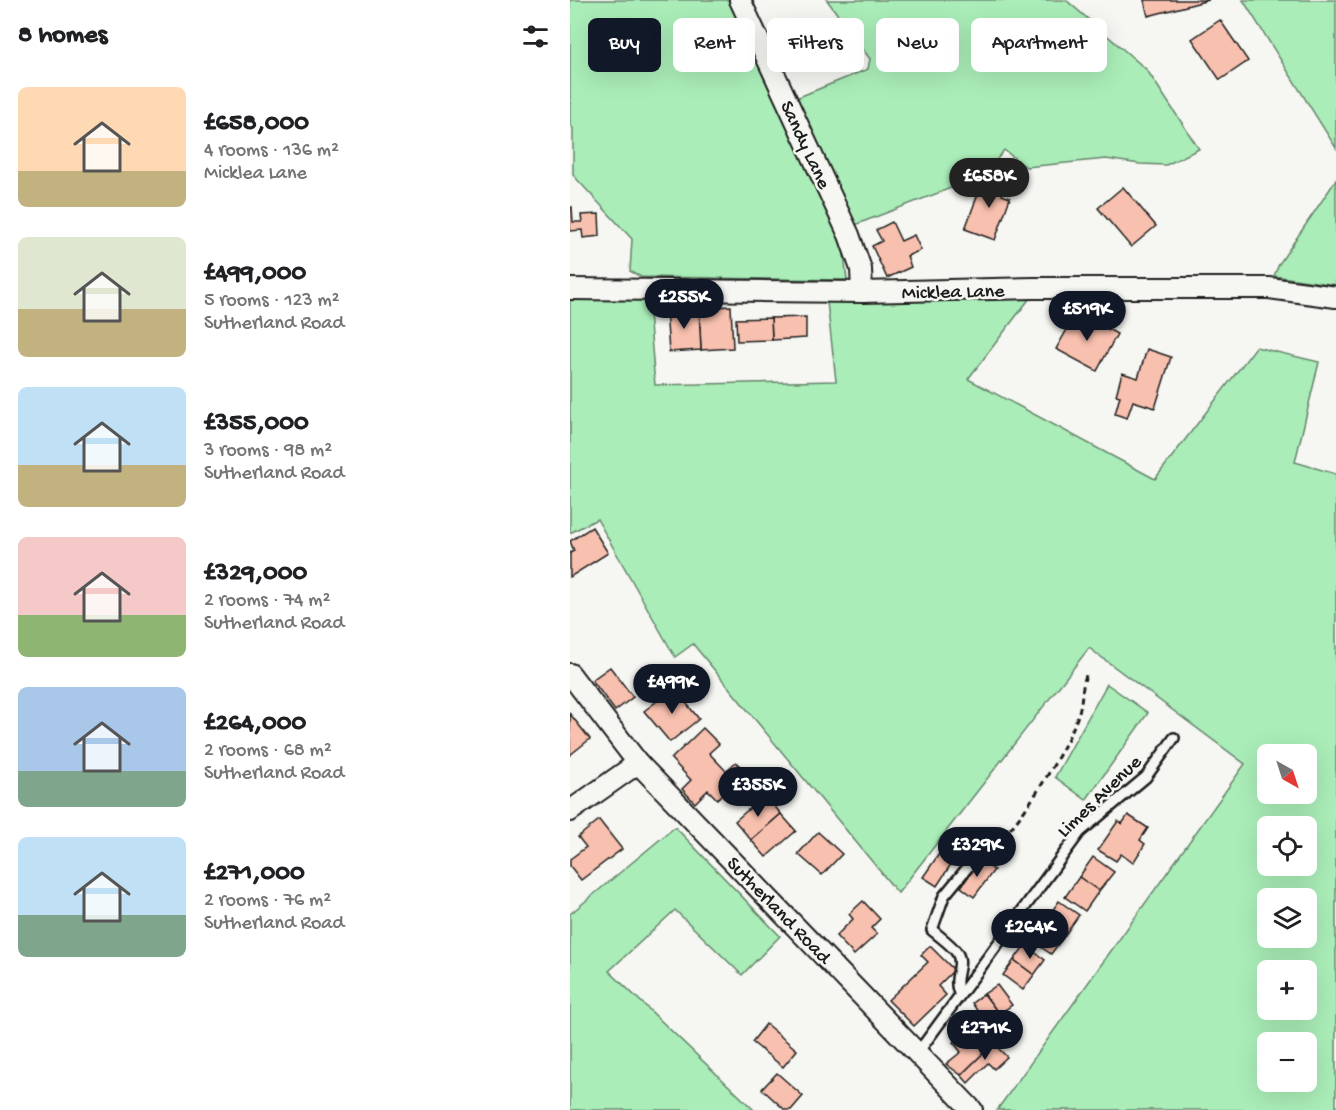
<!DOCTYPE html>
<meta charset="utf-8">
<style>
body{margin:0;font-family:"Gochi Hand",sans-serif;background:#f2f2f2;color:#202124;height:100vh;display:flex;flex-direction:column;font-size:22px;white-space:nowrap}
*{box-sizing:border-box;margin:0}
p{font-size:20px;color:#757577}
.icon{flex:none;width:33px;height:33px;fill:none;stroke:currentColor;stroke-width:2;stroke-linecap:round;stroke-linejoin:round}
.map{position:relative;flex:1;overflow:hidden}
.sheet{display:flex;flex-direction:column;background:#fff;width:570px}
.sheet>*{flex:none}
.guide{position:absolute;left:18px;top:18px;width:570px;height:54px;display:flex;gap:12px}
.needle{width:39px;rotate:141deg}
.fabs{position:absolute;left:687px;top:744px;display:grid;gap:12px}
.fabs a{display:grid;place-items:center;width:60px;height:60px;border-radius:9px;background:#fff;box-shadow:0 6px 24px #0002;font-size:30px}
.price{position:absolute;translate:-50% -51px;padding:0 14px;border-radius:21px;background:#111827;color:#fff;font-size:20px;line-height:39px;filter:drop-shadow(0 2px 3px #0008)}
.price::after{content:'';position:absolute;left:50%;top:36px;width:18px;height:14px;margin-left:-9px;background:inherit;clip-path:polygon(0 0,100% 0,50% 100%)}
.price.on{background:#222;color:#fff}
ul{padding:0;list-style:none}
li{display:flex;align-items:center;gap:18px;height:150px;padding:0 18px}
li span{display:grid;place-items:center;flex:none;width:168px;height:120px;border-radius:9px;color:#555}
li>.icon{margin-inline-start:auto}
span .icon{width:72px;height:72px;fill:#fffc;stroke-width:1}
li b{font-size:26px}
h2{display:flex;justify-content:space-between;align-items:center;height:72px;padding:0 18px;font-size:26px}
.pill{padding:0 21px;border-radius:9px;background:#fff;box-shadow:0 6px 24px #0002;font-size:21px;line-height:54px}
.pill.on{background:#111827;color:#fff}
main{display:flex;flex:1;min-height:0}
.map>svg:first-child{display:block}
.green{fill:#aaedb8;stroke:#63846a;stroke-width:1.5;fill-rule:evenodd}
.building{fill:#f8c0ae;stroke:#1c1c1c;stroke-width:1.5}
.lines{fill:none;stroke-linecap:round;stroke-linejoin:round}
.service-casing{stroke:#1c1c1c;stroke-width:14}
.minor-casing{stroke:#1c1c1c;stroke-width:24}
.path{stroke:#1c1c1c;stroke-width:3;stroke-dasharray:6 4.5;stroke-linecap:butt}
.service{stroke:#f6f6f2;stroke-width:9}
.minor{stroke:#f6f6f2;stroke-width:20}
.labels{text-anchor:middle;stroke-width:5;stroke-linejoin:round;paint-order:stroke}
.street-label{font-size:20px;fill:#1c1c1c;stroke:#f6f6f2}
</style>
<main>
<section class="sheet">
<h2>8 homes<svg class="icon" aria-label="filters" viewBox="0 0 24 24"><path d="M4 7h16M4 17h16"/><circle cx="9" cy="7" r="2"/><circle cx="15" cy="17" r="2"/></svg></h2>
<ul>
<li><span style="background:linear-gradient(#ffd9b3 70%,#c2b280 0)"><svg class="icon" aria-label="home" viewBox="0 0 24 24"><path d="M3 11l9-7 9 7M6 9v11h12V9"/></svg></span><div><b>£658,000</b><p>4 rooms · 136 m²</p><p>Micklea Lane</p></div></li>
<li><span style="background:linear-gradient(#dfe7d0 60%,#c2b280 0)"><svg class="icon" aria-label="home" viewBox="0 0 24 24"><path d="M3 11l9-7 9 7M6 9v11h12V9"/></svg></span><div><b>£499,000</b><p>5 rooms · 123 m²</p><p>Sutherland Road</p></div></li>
<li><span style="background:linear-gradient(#bfe0f5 65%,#c2b280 0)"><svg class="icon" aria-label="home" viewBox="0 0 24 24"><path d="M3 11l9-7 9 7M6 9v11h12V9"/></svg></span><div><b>£355,000</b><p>3 rooms · 98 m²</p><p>Sutherland Road</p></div></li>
<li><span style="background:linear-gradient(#f6c9c9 65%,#8fb573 0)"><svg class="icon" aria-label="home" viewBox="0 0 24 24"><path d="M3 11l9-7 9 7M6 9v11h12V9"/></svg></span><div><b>£329,000</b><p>2 rooms · 74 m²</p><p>Sutherland Road</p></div></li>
<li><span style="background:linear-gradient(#a9c7e8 70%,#7fa58c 0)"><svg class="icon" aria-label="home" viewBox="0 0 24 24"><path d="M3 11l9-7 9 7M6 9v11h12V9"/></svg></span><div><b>£264,000</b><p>2 rooms · 68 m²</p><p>Sutherland Road</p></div></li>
<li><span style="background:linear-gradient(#bfe0f5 65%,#7fa58c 0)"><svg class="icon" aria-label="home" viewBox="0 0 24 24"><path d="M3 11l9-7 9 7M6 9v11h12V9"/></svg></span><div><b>£271,000</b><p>2 rooms · 76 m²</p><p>Sutherland Road</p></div></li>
</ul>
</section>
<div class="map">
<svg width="766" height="1110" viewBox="0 0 766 1110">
<rect width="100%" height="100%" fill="#f6f6f2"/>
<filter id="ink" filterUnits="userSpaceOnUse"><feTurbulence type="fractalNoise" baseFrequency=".0167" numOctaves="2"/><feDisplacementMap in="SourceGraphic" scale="12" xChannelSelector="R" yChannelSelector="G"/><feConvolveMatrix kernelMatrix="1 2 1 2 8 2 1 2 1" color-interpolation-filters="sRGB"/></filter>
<g filter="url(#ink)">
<g class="green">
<path d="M0,0H162L271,230L277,280L71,277L60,271L62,239L3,175V128L0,125Z"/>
<path d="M257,0H496L577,70L629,149L596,165L570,164L536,159L456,167L434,150L415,175L282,226L224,99L298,69L300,59Z"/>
<path d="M673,0H766V148Z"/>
<path d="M766,180V285L704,276L709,264Z"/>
<path d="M460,298L398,379L585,479L686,347L749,362L725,462L766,474V1110H427L675,764L519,648L328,893L123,644L105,657L27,519L0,533V300H78L85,385L266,381L257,302ZM698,754H736V794H698ZM698,826H736V866H698ZM698,898H736V938H698ZM698,970H736V1010H698ZM698,1042H736V1082H698Z"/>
<path d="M537,684L578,713L516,800L485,777Z"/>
<path d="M105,827L210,936L172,975L105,910L39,971L184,1110H0V914Z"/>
</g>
<g class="building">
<path d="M574,0H639L578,16Z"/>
<path d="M237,19L242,31L252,27L261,45L212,67L198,35Z"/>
<path d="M650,20L678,61L650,80L622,39Z"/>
<path d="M415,175L436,183L432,195L440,198L425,240L395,229Z"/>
<path d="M553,187L586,226L561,247L528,208Z"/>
<path d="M2,207L3,222H12L11,215L29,214L30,236L13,238L12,230L0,231V208Z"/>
<path d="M322,222L331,241L344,235L351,250L337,256L341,267L317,278L302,246L312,241L306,230Z"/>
<path d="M161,306L163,348L131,350L129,308Z"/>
<path d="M129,308L131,350L99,352L96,310Z"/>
<path d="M507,312L547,334L527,371L486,349Z"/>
<path d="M236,317V338L202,340L201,318Z"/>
<path d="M201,318L202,340L167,341L166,319Z"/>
<path d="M577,349L601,357L585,408L563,401L557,418L545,414L550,396L546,395L552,373L568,378Z"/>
<path d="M22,527L38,553L0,577V553L4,551L0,541Z"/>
<path d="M40,667L63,697L45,711L22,680Z"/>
<path d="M104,688L129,719L100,742L74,711Z"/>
<path d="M0,714L20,739L0,755Z"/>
<path d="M133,728L149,744L139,753L156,771L166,762L176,772L147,799L138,790L125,803L112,789L121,780L101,759Z"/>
<path d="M195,795L211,814L181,840L165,821Z"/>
<path d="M211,814L226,831L196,857L181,840Z"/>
<path d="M558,815L578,828L570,840L575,844L563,863L551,854L546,861L528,850L548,821L552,824Z"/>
<path d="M29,820L52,849L11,880L0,866V859L16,847L8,837Z"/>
<path d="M248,832L272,854L252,875L228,854Z"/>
<path d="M380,838L402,853L392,867L383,861L367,886L353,877Z"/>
<path d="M523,857L544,872L529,891L509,877Z"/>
<path d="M410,860L424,870L404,897L391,887Z"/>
<path d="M509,877L529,891L515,911L495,897Z"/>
<path d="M293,901L310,919L301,928L307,934L284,955L266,936L283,919L279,914Z"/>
<path d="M489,901L509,915L495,935L475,921Z"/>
<path d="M475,921L495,935L481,954L461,940Z"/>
<path d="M455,945L475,960L464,975L444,960Z"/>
<path d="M360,946L384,970L368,986L376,995L344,1026L318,1000L358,962L351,955Z"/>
<path d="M444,960L464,975L453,990L433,975Z"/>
<path d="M427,985L442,1005L429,1014L414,994Z"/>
<path d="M414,994L429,1014L416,1024L402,1003Z"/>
<path d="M196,1024L227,1050L213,1067L182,1042Z"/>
<path d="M402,1026L410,1035H426L429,1038L391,1075L376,1064L391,1052L383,1042Z"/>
<path d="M429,1038V1049L437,1057L424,1069L418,1063L398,1083L391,1075Z"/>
<path d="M207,1073L233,1096L221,1110H215L192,1089Z"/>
</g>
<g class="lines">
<defs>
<g id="service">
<path d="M390,995C381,978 395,966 387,953C382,945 370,937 362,930L374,896L402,862L431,837"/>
<path d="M349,1051L510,832L576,777L604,738"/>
</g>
<g id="minor">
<path d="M170,0L279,235L291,269L292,292"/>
<path d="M0,289L292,292L464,288H699L766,297"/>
<path d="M0,674L68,763L402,1110"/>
<path d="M0,811L68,763"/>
</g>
</defs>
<use href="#service" class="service-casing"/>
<use href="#minor" class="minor-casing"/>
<path class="path" d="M440,829C460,807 501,740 509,712C513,698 511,684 518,671"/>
<use href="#service" class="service"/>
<use href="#minor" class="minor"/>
</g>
</g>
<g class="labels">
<g class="street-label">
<text transform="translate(237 144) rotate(65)" y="7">Sandy Lane</text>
<text transform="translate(383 290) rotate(-1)" y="7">Micklea Lane</text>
<text transform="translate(528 795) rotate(-44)" y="7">Limes Avenue</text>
<text transform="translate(210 909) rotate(46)" y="7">Sutherland Road</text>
</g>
</g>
</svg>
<div class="fabs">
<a><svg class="needle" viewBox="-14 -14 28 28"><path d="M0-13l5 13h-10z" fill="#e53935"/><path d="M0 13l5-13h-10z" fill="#757577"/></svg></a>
<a><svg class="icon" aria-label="locate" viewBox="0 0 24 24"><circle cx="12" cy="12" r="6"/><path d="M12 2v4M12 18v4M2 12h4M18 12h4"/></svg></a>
<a><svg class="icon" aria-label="layers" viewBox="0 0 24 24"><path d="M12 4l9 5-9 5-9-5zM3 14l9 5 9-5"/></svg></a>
<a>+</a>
<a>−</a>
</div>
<b class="price on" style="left:419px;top:209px">£658K</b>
<b class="price" style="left:114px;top:330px">£255K</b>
<b class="price" style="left:517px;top:342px">£519K</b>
<b class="price" style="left:102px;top:715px">£499K</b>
<b class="price" style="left:188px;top:818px">£355K</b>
<b class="price" style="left:407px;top:878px">£329K</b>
<b class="price" style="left:460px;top:960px">£264K</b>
<b class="price" style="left:415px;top:1061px">£271K</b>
<div class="guide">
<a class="pill on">Buy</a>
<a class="pill">Rent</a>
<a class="pill">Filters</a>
<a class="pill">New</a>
<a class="pill">Apartment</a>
</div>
</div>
</main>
